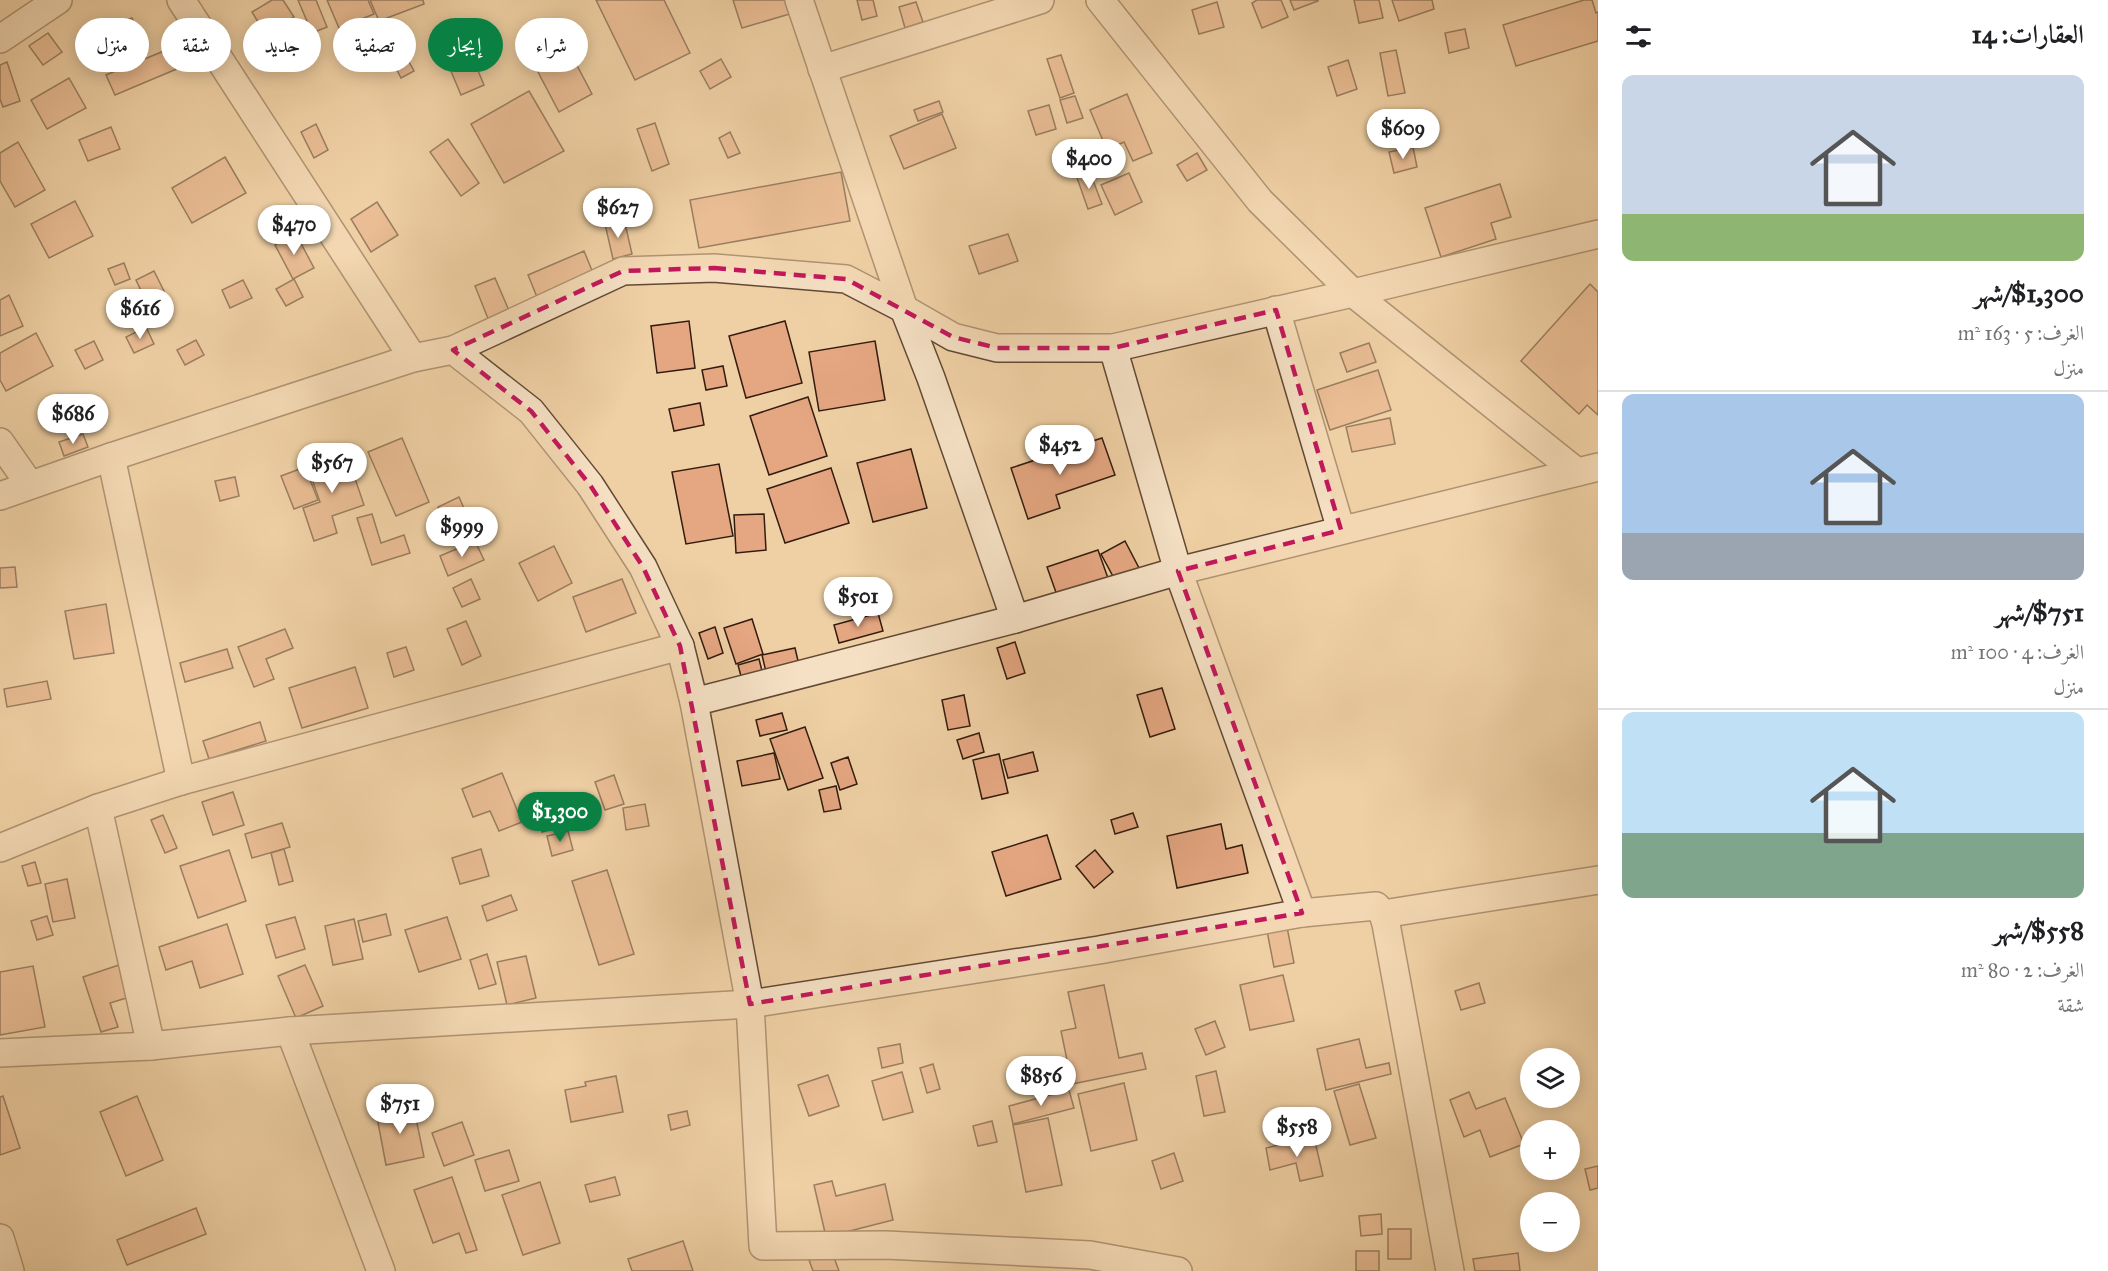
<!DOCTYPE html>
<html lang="ar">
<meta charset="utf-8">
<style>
body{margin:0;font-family:"IM FELL Great Primer",Amiri,serif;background:#f2f2f2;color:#202124;direction:rtl;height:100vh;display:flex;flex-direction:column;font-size:22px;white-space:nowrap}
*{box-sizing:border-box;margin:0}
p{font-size:20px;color:#757577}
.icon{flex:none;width:33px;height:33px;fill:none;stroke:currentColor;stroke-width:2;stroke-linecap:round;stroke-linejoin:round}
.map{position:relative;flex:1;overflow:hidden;direction:ltr}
.side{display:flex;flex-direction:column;background:#fff;width:510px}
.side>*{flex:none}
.guide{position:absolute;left:18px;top:18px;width:570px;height:54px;direction:rtl;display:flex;gap:12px}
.buttons{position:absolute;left:1520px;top:1048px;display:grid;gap:12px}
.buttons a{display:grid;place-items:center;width:60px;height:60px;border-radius:50%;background:#fff;box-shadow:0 3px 15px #0003;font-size:30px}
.price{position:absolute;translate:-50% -51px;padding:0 14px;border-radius:21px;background:#fff;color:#222;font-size:20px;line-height:39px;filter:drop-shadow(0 2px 3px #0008)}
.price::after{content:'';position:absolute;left:50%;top:36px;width:18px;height:14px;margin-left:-9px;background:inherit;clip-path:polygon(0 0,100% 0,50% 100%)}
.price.selected{background:#0b8043;color:#fff}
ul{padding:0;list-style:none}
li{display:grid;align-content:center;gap:12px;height:318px;padding:0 24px}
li+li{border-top:2px solid #e0e0e0}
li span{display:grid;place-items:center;height:186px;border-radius:12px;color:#555}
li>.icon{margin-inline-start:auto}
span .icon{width:108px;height:108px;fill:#fffc;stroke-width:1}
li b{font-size:26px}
h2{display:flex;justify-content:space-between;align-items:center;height:72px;padding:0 24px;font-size:26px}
.tag{padding:0 21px;border-radius:27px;background:#fff;box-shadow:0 3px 15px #0003;font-size:21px;line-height:54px}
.tag.selected{background:#0b8043;color:#fff}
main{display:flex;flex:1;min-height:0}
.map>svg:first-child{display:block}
.building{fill:#e5a782;stroke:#331c0f;stroke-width:1.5}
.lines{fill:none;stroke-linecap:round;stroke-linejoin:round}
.street-casing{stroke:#624934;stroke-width:30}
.street{stroke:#f5e0c4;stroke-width:27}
.marked{fill:none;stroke:#c2185b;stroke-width:4.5;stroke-dasharray:12 8;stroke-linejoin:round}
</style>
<main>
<section class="side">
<h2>العقارات: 14<svg class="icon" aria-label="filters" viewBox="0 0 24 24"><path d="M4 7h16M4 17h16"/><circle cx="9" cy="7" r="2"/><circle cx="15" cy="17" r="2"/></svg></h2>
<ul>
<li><span style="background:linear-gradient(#c9d6e8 75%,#8fb573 0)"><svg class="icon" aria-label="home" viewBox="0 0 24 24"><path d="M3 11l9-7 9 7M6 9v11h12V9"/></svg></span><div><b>$1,300/شهر</b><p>الغرف: 5 · 163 m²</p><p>منزل</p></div></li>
<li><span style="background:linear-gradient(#a9c7e8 75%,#9aa5b1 0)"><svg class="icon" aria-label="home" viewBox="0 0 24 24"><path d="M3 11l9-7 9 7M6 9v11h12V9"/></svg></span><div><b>$751/شهر</b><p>الغرف: 4 · 100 m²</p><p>منزل</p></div></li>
<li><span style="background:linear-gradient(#bfe0f5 65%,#7fa58c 0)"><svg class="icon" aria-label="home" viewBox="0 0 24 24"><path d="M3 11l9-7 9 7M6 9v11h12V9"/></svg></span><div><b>$558/شهر</b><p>الغرف: 2 · 80 m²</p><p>شقة</p></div></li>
</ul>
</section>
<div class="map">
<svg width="1598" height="1271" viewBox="0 0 1598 1271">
<rect width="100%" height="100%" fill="#efd0a4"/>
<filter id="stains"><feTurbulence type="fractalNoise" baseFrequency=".00333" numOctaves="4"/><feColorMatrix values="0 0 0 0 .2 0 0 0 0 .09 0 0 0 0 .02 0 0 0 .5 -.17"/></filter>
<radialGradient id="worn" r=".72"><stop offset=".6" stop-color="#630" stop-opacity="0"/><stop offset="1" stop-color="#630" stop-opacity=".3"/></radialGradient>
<g class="building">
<path d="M272,0H283L294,17L266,35L252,12Z"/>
<path d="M298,0H316L327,27L312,33Z"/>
<path d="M327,0H368L374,14L339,28Z"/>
<path d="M370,0H423L424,4L379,21Z"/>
<path d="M596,0H664L690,53L635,80Z"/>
<path d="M733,0H789L793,13L742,28Z"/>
<path d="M857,0H873L877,16L862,20Z"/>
<path d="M1257,0H1281L1288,17L1262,28L1252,3Z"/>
<path d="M1290,0H1318V1L1294,10Z"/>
<path d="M1354,0H1379L1383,18L1359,23Z"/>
<path d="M1392,0H1432L1434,9L1399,21Z"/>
<path d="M1584,0H1592L1596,13L1598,12V41L1516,66L1503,25Z"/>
<path d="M916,2L923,22L905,28L899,7Z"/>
<path d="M1217,2L1224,27L1199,34L1192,10Z"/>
<path d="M132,18L141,39L114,50L105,29Z"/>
<path d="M1465,29L1469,48L1449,53L1445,33Z"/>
<path d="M48,33L62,52L43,65L29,46Z"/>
<path d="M560,33L592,94L559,112L527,51Z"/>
<path d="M171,48L179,68L115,95L106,75Z"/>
<path d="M402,49L414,71L401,78L390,56Z"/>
<path d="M1396,50L1405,93L1388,96L1380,53Z"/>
<path d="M471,54L484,85L461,95L448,64Z"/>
<path d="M1061,55L1074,93L1060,98L1047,59Z"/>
<path d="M721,59L731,77L710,89L700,71Z"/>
<path d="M1348,60L1357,89L1337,96L1328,67Z"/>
<path d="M7,62L20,101L3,107L0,99V65Z"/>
<path d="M69,78L86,108L47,129L31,100Z"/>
<path d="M529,91L564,151L504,183L471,124Z"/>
<path d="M1127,94L1152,153L1133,161L1124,142L1107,150L1090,110Z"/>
<path d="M1075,96L1083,118L1067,123L1060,100Z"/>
<path d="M939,101L943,112L918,121L914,110Z"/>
<path d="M1049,105L1056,129L1036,135L1028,111Z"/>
<path d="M942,114L956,148L904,169L890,136Z"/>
<path d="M655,123L669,164L652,171L637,129Z"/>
<path d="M316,124L328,150L314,158L301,132Z"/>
<path d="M111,127L120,149L88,161L79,140Z"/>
<path d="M730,132L740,153L728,158L719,138Z"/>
<path d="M448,139L479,183L461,196L430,152Z"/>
<path d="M18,142L45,190L15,207L0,181V153Z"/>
<path d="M1413,147L1417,167L1394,173L1389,152Z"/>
<path d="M1197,153L1207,170L1187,181L1177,165Z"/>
<path d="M225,157L246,193L192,223L172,188Z"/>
<path d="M1089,170L1102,204L1088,209L1076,175Z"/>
<path d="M841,172L850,221L699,248L690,200Z"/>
<path d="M1129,173L1142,202L1115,215L1101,185Z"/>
<path d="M1500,184L1511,217L1491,223L1496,239L1441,257L1425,208Z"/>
<path d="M75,201L93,236L49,258L31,224Z"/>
<path d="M377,202L398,235L371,252L351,219Z"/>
<path d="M624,219L632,254L613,259L605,224Z"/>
<path d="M296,234L314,268L293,279L275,245Z"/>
<path d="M1008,234L1018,261L979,274L969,246Z"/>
<path d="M584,251L593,273L537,297L528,275Z"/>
<path d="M124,263L130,279L115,285L108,269Z"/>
<path d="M154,271L168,299L149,307L136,280Z"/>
<path d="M495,278L510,313L489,321L475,286Z"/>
<path d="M294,279L303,297L286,306L276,289Z"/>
<path d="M243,280L252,298L230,308L222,290Z"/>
<path d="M1590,284L1598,292V415L1587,405L1579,414L1521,361Z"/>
<path d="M9,295L23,326L0,336V300Z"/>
<path d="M689,321L695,368L657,373L651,326Z"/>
<path d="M785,321L802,383L746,398L729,336Z"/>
<path d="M146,327L154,344L134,353L126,337Z"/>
<path d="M36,333L53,366L6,391L0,380V353Z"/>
<path d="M196,340L204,355L185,365L177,350Z"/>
<path d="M94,341L103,360L85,369L75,350Z"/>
<path d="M875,341L885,400L819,411L809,352Z"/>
<path d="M1369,343L1376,362L1347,372L1340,353Z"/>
<path d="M723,366L727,386L706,390L702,370Z"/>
<path d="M1378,370L1391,410L1330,430L1317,390Z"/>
<path d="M808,397L827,456L769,475L750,416Z"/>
<path d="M700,403L704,425L674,431L669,409Z"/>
<path d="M1390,418L1395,444L1352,452L1346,427Z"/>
<path d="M83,434L88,447L64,456L59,442Z"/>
<path d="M402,438L429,502L396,516L368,452Z"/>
<path d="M1102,438L1115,475L1056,495L1060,508L1028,519L1011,468Z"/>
<path d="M911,449L927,508L873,522L857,463Z"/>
<path d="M346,452L364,505L332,516L337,533L314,541L303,508L320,502L307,465Z"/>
<path d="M719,464L733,536L686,544L672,472Z"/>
<path d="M305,467L318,500L294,509L281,476Z"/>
<path d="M831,468L849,523L785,543L767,489Z"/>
<path d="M235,477L239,496L220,501L215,481Z"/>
<path d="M459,497L469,520L449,530L438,507Z"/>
<path d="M372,514L381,543L404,535L410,553L372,565L357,518Z"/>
<path d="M764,514L766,550L736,553L734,515Z"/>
<path d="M475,541L484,560L448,576L440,556Z"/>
<path d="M1125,541L1139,568L1115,580L1101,554Z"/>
<path d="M554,546L572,583L538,601L519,563Z"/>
<path d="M1098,550L1109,581L1058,598L1047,567Z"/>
<path d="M15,567L17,587L0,588V568Z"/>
<path d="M471,579L480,599L462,607L453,588Z"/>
<path d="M622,579L636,613L586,632L573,597Z"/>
<path d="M106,604L114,653L74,659L65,611Z"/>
<path d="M878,613L883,631L839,643L834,625Z"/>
<path d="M752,619L763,654L736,664L724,628Z"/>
<path d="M466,621L481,656L462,665L447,629Z"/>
<path d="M715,627L723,653L708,659L699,633Z"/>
<path d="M285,629L293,648L266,659L274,679L254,687L238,647Z"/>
<path d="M1015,642L1025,673L1007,679L997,648Z"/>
<path d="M406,647L414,670L394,677L387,653Z"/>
<path d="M795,648L799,665L766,672L762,655Z"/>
<path d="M227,649L233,668L185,682L180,663Z"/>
<path d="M759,659L762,671L741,676L738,665Z"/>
<path d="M355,667L368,708L302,728L289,688Z"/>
<path d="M47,681L51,699L7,707L4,689Z"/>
<path d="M1162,688L1175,729L1150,737L1137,695Z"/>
<path d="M964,695L970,726L948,730L942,700Z"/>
<path d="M782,713L787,730L760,736L756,720Z"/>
<path d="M260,722L266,741L209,759L203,741Z"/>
<path d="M805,727L823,778L788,790L770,739Z"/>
<path d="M979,733L984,752L963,759L957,740Z"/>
<path d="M1033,752L1038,771L1008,778L1003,760Z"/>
<path d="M774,753L780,779L742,786L737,761Z"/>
<path d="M999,754L1008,793L982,799L973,760Z"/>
<path d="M848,757L857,784L840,790L831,763Z"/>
<path d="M502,773L522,822L499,831L490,811L473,817L462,789Z"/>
<path d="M614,775L624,804L605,810L595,782Z"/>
<path d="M836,786L841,809L824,812L819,790Z"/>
<path d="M233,792L244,825L213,835L202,802Z"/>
<path d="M645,804L649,826L626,830L623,808Z"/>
<path d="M555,805L561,827L542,832L536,810Z"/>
<path d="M1133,813L1138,827L1115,834L1111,820Z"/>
<path d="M163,815L177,848L165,853L151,820Z"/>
<path d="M282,823L290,847L252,858L245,834Z"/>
<path d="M1221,824L1226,849L1242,845L1248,873L1177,888L1167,836Z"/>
<path d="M568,831L573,850L552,856L547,836Z"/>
<path d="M1047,835L1061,879L1006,896L992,852Z"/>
<path d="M284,849L293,881L279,885L271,853Z"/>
<path d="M481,849L489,876L460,884L452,858Z"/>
<path d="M229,850L246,901L198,918L180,866Z"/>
<path d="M1095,850L1113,872L1094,888L1076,866Z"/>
<path d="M35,862L41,883L28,886L22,866Z"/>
<path d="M607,870L634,954L599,965L572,881Z"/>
<path d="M67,879L75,918L53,922L45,884Z"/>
<path d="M511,895L517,910L487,921L482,906Z"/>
<path d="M386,914L391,935L363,942L358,921Z"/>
<path d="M47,916L53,935L37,940L31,921Z"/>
<path d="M295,917L305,949L276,958L266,925Z"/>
<path d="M447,917L461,959L419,972L405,930Z"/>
<path d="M354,919L363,959L333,965L325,926Z"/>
<path d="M227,924L243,974L200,988L192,961L166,970L159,947Z"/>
<path d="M1287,927L1294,963L1274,967L1267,931Z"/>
<path d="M487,954L496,984L479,989L470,960Z"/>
<path d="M526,956L536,998L507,1005L497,962Z"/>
<path d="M122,964L133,996L110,1003L118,1027L101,1032L83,977Z"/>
<path d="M305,965L323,1006L296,1018L278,976Z"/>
<path d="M33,966L45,1027L0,1035V972Z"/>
<path d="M1283,975L1294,1021L1250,1030L1240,985Z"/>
<path d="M1479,983L1485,1003L1461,1010L1455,991Z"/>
<path d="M1104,985L1119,1058L1142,1053L1146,1069L1072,1084L1061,1031L1076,1028L1068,992Z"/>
<path d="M1215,1021L1225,1047L1206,1055L1195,1029Z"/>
<path d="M1359,1039L1366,1068L1389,1063L1391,1074L1326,1090L1317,1049Z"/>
<path d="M900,1044L903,1063L882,1068L878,1048Z"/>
<path d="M933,1064L940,1089L927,1093L920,1068Z"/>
<path d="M1216,1071L1225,1112L1204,1116L1196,1076Z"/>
<path d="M902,1072L913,1112L883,1120L872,1081Z"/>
<path d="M828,1075L839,1106L809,1116L798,1085Z"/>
<path d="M616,1076L623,1112L571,1122L565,1090L586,1086L585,1082Z"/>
<path d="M1124,1083L1137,1140L1091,1151L1078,1094Z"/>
<path d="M1359,1084L1376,1138L1350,1145L1334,1091Z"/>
<path d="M1069,1090L1074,1108L1013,1124L1009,1106Z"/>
<path d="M1469,1092L1476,1109L1505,1098L1524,1144L1490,1157L1480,1130L1464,1137L1450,1100Z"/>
<path d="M3,1096L20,1148L0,1155V1097Z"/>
<path d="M137,1096L163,1160L126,1176L100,1112Z"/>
<path d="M413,1104L424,1157L386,1165L376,1112Z"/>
<path d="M687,1111L690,1125L671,1130L668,1115Z"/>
<path d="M1048,1118L1062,1185L1026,1192L1013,1125Z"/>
<path d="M992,1121L997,1142L978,1146L973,1126Z"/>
<path d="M462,1122L474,1155L444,1166L432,1133Z"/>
<path d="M1314,1137L1323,1176L1300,1181L1296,1163L1270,1170L1266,1148Z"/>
<path d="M509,1150L519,1181L485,1191L475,1160Z"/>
<path d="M1174,1153L1183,1181L1161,1189L1152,1161Z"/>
<path d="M1598,1166V1188L1590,1190L1585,1169Z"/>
<path d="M452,1177L477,1250L466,1253L459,1233L433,1243L414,1190Z"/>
<path d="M615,1177L620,1195L590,1202L585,1185Z"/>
<path d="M832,1181L836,1196L885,1184L893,1220L826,1237L814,1185Z"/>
<path d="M540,1182L560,1243L523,1255L502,1195Z"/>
<path d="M196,1208L206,1234L127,1265L117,1240Z"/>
<path d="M1381,1214L1382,1234L1361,1236L1359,1216Z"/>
<rect x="1388" y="1229" width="23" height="30"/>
<path d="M683,1241L693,1271H632L628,1259Z"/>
<rect x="1356" y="1251" width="23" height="20"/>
<path d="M832,1252L839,1271H813L809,1260Z"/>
<path d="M1518,1253L1520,1271H1475L1473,1259Z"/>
</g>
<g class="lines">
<defs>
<g id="street">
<path d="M181,0L413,358"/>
<path d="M799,0L904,309L931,378L1015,619"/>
<path d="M1100,0L1260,201L1353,293L1577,472"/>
<path d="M0,39L58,0"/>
<path d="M822,69L1040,0"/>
<path d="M1276,310L1341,530"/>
<path d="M1113,348L1178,571L1302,913"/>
<path d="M453,350L623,271L714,268L846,279L904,309L953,337L997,348H1113L1353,293L1598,234"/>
<path d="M0,442L30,485"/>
<path d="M111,457L181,781"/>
<path d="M0,496L111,457L413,358L453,350L531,411L590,485L643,567L680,646L694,702"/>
<path d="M0,848L98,808"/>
<path d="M1383,914L1598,880"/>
<path d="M290,1031L381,1271"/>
<path d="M151,1046L98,808L181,781L680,646"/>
<path d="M0,1053L151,1046L290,1031L750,1004L1099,950L1302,913L1376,906L1383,914L1386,924L1450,1271"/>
<path d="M0,1238L10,1271"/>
<path d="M1178,1271L1090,1255L886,1245L763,1246L750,1004L694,702L1015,619L1178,571L1598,467"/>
</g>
</defs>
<use href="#street" class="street-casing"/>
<use href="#street" class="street"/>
</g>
<path d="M0 0H1598V1271H0ZM714,268L846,279L953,337L997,348H1113L1276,310L1341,530L1178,571L1302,913L750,1004L680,646L643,567L590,485L531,411L453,350L623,271Z" fill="#efd0a4" fill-opacity=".55" fill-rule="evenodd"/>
<path class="marked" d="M714,268L846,279L953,337L997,348H1113L1276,310L1341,530L1178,571L1302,913L750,1004L680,646L643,567L590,485L531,411L453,350L623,271Z"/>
<rect width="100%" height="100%" filter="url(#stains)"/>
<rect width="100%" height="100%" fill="url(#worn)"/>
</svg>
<div class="buttons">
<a><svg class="icon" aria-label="layers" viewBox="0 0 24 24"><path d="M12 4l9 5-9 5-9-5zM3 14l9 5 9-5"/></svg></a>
<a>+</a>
<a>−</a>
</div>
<b class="price" style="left:1403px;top:160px">$609</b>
<b class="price" style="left:1089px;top:190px">$400</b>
<b class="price" style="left:618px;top:239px">$627</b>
<b class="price" style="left:294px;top:256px">$470</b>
<b class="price" style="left:140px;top:340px">$616</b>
<b class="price" style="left:73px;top:445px">$686</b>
<b class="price" style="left:1060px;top:476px">$452</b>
<b class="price" style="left:332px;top:494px">$567</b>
<b class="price" style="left:462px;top:558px">$999</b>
<b class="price" style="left:858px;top:628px">$501</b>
<b class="price selected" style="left:560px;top:843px">$1,300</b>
<b class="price" style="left:1041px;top:1107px">$856</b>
<b class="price" style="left:400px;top:1135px">$751</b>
<b class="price" style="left:1297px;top:1158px">$558</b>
<div class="guide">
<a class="tag">شراء</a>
<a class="tag selected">إيجار</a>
<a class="tag">تصفية</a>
<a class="tag">جديد</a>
<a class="tag">شقة</a>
<a class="tag">منزل</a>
</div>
</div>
</main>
